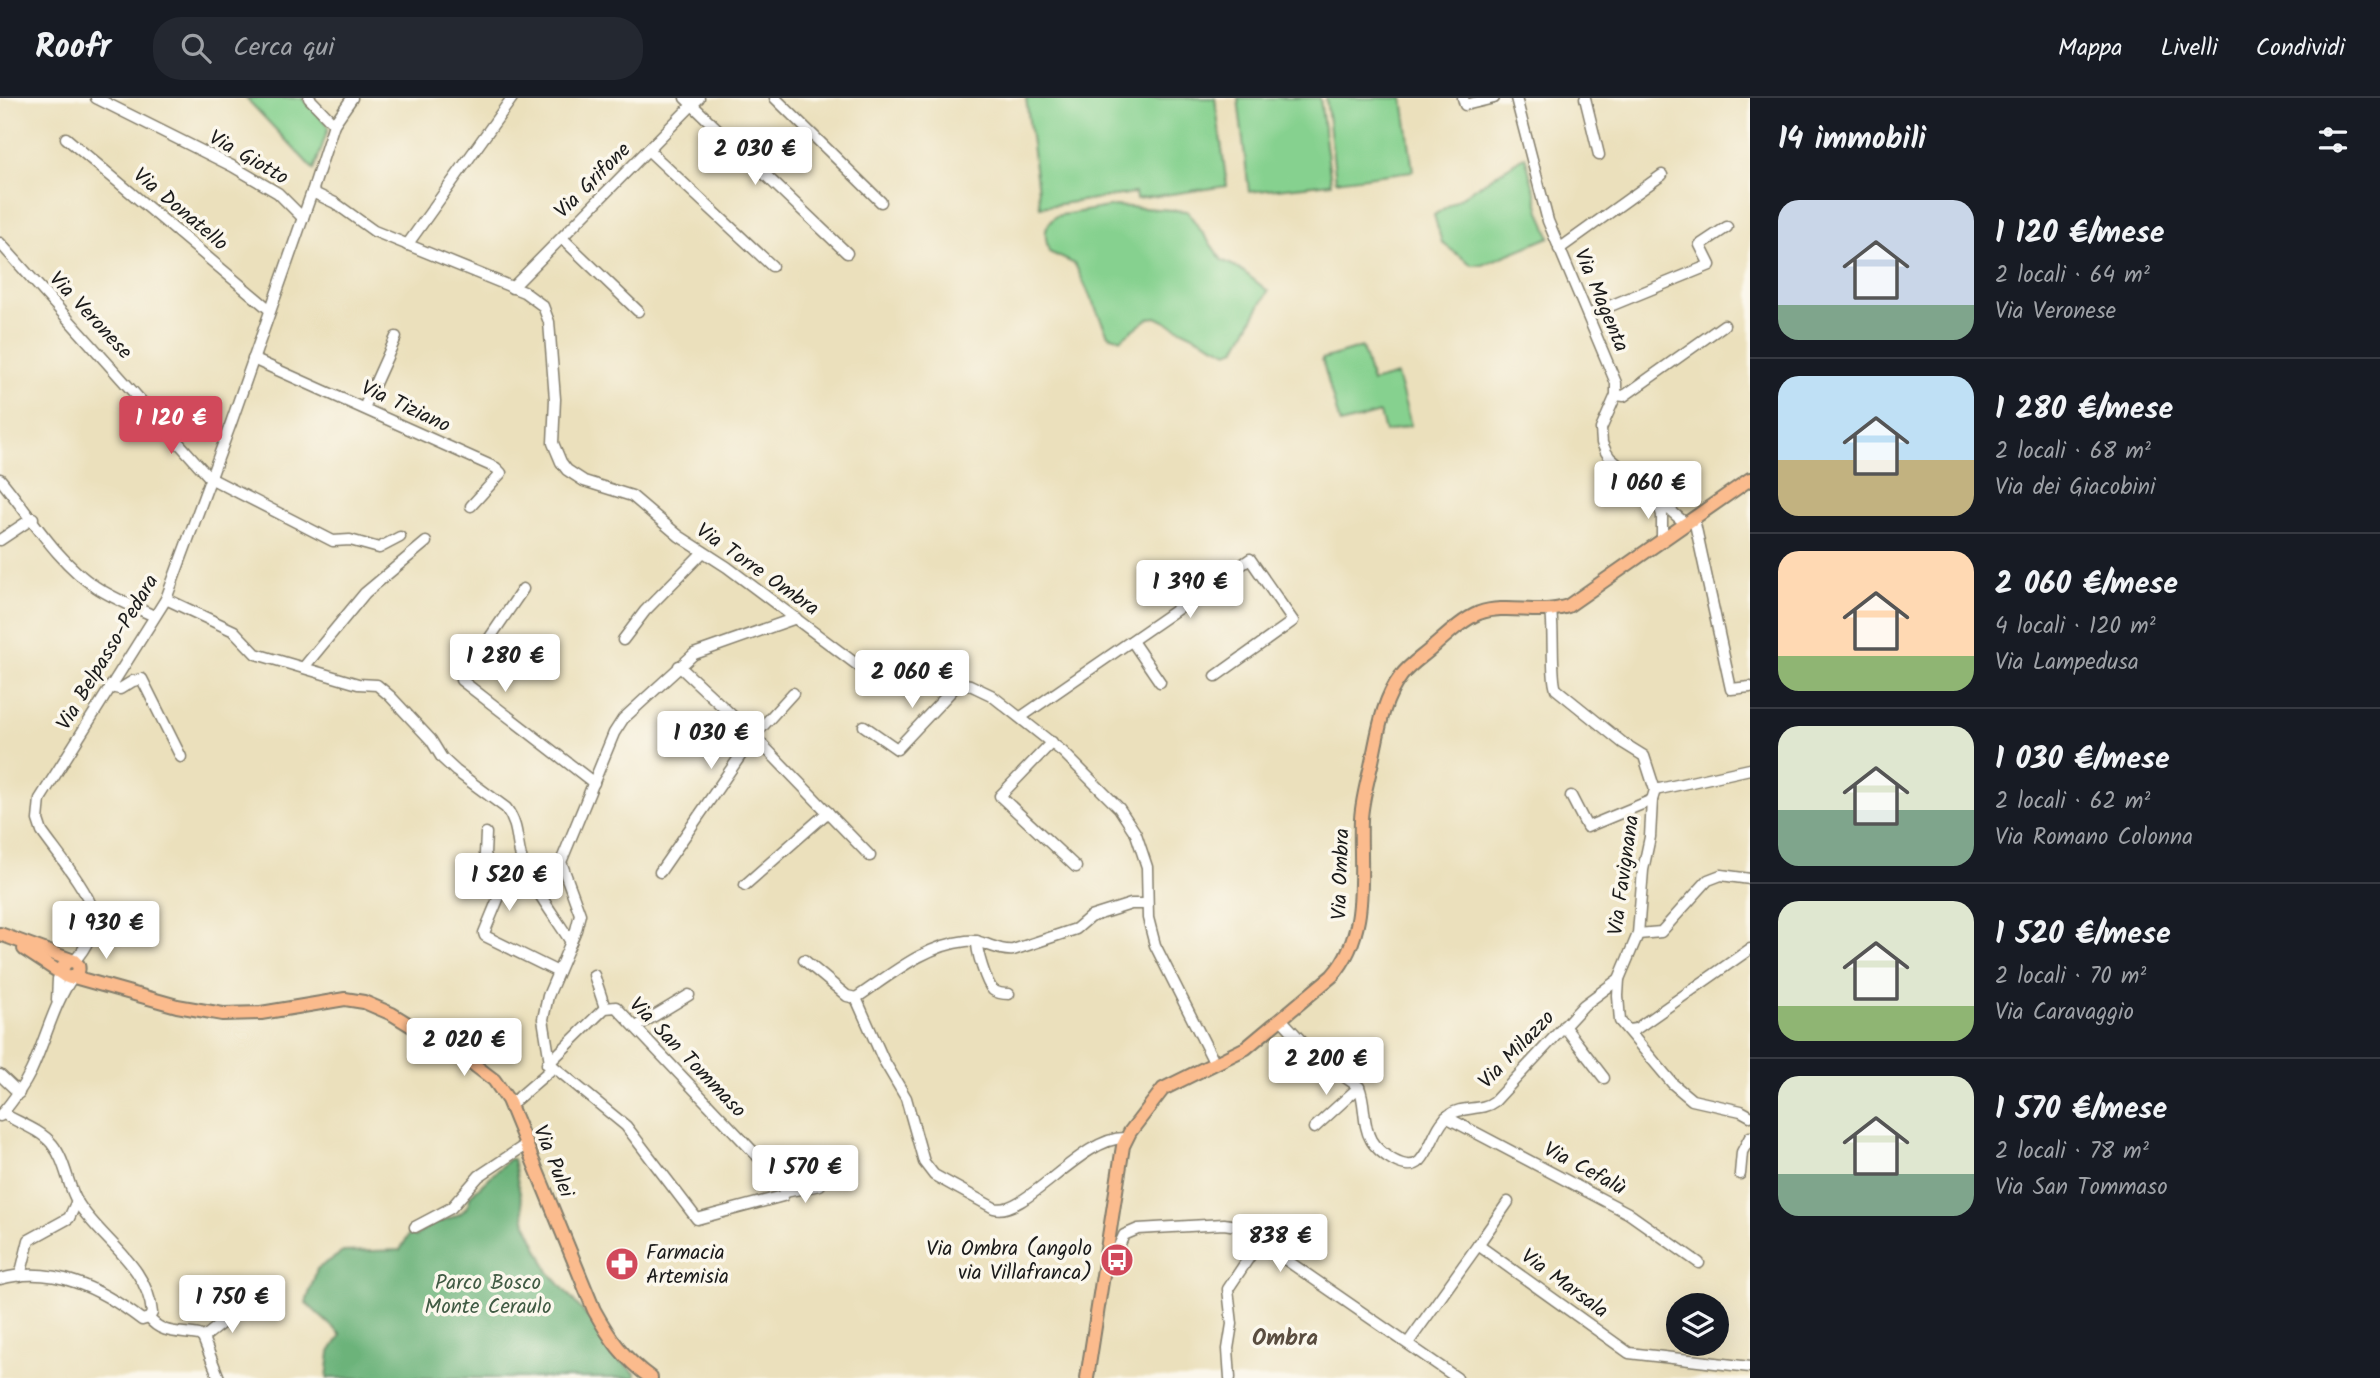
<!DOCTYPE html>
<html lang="it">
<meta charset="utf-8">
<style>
body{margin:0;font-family:Kalam,sans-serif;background:#242831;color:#f1f3f6;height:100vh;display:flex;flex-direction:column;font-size:26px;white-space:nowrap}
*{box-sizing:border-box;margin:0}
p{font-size:23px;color:#9ea1a6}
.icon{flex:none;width:38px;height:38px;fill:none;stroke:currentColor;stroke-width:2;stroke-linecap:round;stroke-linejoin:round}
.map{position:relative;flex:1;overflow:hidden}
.side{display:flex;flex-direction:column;background:#171b24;width:630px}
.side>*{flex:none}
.tools{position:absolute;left:1666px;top:1195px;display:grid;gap:14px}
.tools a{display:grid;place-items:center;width:63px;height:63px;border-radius:50%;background:#171b24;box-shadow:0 7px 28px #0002;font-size:35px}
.price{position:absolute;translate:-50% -60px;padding:0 16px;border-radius:7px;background:#fff;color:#222;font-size:23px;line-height:46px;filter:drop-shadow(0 2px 4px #0008)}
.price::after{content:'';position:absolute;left:50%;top:42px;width:21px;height:16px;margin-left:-10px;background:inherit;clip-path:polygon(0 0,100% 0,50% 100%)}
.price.selected{background:#d1495b;color:#fff}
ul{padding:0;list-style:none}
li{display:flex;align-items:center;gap:21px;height:175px;padding:0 28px}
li+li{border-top:2px solid #363941}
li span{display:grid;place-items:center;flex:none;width:196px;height:140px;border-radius:21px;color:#555}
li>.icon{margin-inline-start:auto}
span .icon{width:84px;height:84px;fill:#fffc;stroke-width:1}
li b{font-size:30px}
h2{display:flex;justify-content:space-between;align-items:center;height:84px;padding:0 28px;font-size:30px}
header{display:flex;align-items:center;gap:42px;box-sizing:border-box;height:98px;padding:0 35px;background:#171b24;border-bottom:2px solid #363941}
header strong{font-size:33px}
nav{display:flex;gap:38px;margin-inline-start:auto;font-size:24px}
.search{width:490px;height:63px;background:#242831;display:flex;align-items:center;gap:18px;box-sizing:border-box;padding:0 24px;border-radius:28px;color:#9ea1a6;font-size:26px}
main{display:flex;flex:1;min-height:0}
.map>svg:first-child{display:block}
.green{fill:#86d18f;stroke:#517656;stroke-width:2}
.forest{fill:#6cb37a;stroke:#44684b;stroke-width:2}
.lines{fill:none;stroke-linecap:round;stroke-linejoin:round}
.minor-casing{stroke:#847e6c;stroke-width:13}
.major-casing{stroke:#847e6c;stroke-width:16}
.minor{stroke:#fff;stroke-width:10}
.major{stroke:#fbbb8d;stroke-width:12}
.labels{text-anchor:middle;stroke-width:7;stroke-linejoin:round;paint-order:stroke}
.street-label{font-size:21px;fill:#1c1c1c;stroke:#fbf7ec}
.poi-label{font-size:21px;fill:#1c1c1c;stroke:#fbf7ec;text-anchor:end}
.park-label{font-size:21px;fill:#415b44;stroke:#fbf7ec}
.neighbourhood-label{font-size:23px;font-weight:bold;fill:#5a4d40;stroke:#fbf7ec}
</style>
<header>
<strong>Roofr</strong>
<div class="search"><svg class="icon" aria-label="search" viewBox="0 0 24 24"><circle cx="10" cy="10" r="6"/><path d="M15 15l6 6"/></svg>Cerca qui</div>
<nav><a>Mappa</a><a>Livelli</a><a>Condividi</a></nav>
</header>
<main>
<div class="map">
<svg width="1750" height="1280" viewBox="0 0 1750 1280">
<rect width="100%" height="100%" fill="#fbf7ec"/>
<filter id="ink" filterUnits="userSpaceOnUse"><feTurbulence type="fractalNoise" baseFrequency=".0143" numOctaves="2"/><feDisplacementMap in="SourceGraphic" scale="14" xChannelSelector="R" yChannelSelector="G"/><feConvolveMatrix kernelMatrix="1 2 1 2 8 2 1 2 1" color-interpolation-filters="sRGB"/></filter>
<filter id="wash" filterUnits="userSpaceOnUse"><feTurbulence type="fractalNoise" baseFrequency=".00686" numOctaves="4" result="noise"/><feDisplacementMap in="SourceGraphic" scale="28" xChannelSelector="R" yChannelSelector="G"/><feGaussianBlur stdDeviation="1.57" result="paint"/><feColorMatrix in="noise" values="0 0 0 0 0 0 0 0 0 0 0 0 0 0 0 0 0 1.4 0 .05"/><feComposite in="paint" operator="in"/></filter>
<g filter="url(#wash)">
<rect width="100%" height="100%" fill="#ebe0bc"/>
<g class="green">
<path d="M246,0H302L327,26L328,31L314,72Z"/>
<path d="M1026,0H1215L1227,88L1136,101L1135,95L1040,109Z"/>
<path d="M1238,0H1320L1331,85L1249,94Z"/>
<path d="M1326,0H1403L1413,73L1336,83Z"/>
<path d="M1525,58L1540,113L1550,139L1482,167H1472L1442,145L1434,117Z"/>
<path d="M1114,108L1187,113L1222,162L1240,171L1268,193L1236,251L1228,254L1156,219L1149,220L1121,241L1108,237L1075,166L1049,154C1045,139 1042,129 1056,118Z"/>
<path d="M1362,249L1372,284L1397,277L1411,327L1385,334L1380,315L1340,326L1322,261Z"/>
</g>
<path class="forest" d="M509,1061H513L526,1125L549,1174L592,1224L613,1256L635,1275V1280H327L330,1254L341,1237L306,1205L317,1171L343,1154L400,1152L410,1135L416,1139C433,1117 468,1126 470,1098Z"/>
</g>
<g filter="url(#ink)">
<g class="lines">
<defs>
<g id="minor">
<path d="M96,0L232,68L278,95L303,120"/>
<path d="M309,0L334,26"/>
<path d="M685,0L847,155"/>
<path d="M775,0L881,104"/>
<path d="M1463,0L1465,7L1494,0"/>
<path d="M1516,0L1548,123L1616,285V297L1601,331L1602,345L1606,354L1610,360L1686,426"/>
<path d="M1585,0L1599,57"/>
<path d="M66,40L270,212"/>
<path d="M648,52L772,168"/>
<path d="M312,94L335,105L374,133L524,194L543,208L549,224L555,301L553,345L561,364L567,372L584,383L632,398L679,438L727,469L876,581L895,586L947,583L970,587L991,597L1063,654L1119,710L1136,736L1147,769L1148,820L1155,847L1215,966"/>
<path d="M562,140L638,213"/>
<path d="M0,145L210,380L333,443L350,442L379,450L400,439"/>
<path d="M407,147L512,0"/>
<path d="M1559,151L1662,77"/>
<path d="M512,190L699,0"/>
<path d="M1588,217L1710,167L1700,147L1727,129"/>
<path d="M253,261L496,370L501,375L471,408"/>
<path d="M1616,297L1624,298L1724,227"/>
<path d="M364,310L396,239"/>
<path d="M0,381C29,416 58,465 96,489C114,501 135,509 154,518"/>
<path d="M1657,402L1662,417V443"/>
<path d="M1694,421L1731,591L1750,589"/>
<path d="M0,442L33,420"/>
<path d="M523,491L461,582L594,685"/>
<path d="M166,501L234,533L256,556L358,586L377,587L390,598L431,642L442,660L456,673L506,710C521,730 515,748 524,768C535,793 556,820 571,844"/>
<path d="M1551,513C1554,530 1551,581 1556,591L1623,645L1644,658L1655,692L1652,702L1650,739L1643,772L1638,836L1619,881L1618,898L1620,923L1673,986L1692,1002L1741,1013L1750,1018"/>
<path d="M623,542L645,513L703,454"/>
<path d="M1132,543L1160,584"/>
<path d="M679,568L754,638L870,758"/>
<path d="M304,569L365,495L426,444"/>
<path d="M110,589L120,591L133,583L142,581L181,659"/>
<path d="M1021,619L1250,461L1293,523L1216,578"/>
<path d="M864,628L897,651L959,585"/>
<path d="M1052,644L1000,698L1076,769"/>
<path d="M1655,692L1750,671"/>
<path d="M1571,698L1587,729L1652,702"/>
<path d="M486,735L485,756L498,794V801L484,835L485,838L558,874"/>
<path d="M660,774L754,638L793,595"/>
<path d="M745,787L828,714"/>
<path d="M1638,836L1661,834L1708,782L1721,777L1750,781"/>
<path d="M977,843C976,852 986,885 993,892C998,896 1004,896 1009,896"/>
<path d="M804,862L847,898L856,900"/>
<path d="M74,863C85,852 97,830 93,813C87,791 56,754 42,734L38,722L40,701L166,501L231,325L312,94L334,26L352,0"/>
<path d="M594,877L605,910"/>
<path d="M856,900L883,961L906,1000L924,1064L934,1077L994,1110C1024,1120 1083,1037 1126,1040"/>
<path d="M856,900C889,878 925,847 966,843C983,841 997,854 1013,852L1076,831L1090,819L1131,806H1147"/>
<path d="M57,902L58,881L62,871"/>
<path d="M1281,921L1317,960L1359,989C1366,1005 1362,1027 1371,1042C1378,1055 1407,1076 1420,1063C1432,1050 1435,1028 1449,1017C1462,1007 1481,1014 1495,1003L1584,907L1619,881"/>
<path d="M1564,928L1604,980"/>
<path d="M636,929L689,897"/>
<path d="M1629,932L1636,931L1750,851"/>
<path d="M547,966L550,964L543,921L548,898L576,832L580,816L561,764L614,635L623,621L694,556L796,520"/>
<path d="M0,977L19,995"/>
<path d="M510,1007L554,969L550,964L605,910L616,909L782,1084L785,1094L783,1098L697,1121L626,1028L554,969"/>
<path d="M0,1018C12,1004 23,990 31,973C44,946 55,902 73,879"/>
<path d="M1446,1019L1628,1115L1699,1165"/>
<path d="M1314,1030L1359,989"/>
<path d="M1740,1076L1742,1054L1750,1039"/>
<path d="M785,1094L820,1087"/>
<path d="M415,1129L451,1110L479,1078L527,1046"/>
<path d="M1478,1147L1508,1104"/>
<path d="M1105,1164H1109L1114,1159L1124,1137L1138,1131L1224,1126L1237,1128L1457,1280"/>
<path d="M20,1178L29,1142L69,1120L77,1103"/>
<path d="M0,1181C54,1167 100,1190 142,1222L149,1220L152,1215C148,1167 101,1142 78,1105C67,1087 66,1063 52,1046C41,1032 17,1024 2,1015"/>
<path d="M149,1220C162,1237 180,1233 199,1237L203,1240L219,1280"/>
<path d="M203,1240L241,1210"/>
<path d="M1408,1245L1478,1147L1629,1255L1750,1269"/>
<path d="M1230,1280L1228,1251L1232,1226L1228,1191L1260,1143"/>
</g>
<g id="major">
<path d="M0,836L74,863L78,867C80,873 77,878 70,880L65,878L62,871L66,864L71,863"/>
<path d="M24,851L65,878"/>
<path d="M74,879L177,908L223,916L261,915L345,901L364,904L392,916L473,966L494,982L508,1002L594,1212C610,1241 623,1260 651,1280"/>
<path d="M1087,1280L1123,1048L1130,1034L1163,991L1246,950L1332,878C1371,834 1359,775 1361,721C1362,703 1367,685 1371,668C1378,638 1381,604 1401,578C1409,567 1422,559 1432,550C1446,538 1462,522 1479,515C1507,505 1539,518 1568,508L1750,381"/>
</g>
</defs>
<use href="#minor" class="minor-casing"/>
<use href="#major" class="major-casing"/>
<use href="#minor" class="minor"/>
<use href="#major" class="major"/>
</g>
</g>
<defs>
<symbol id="bus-disc" viewBox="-11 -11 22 22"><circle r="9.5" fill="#d1495b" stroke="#fbf7ec"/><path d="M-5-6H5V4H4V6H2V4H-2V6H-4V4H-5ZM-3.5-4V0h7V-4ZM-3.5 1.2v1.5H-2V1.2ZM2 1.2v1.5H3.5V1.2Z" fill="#fff"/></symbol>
<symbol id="pharmacy-disc" viewBox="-11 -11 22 22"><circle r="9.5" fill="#d1495b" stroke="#fbf7ec"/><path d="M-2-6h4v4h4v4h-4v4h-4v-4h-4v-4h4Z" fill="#fff"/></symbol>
</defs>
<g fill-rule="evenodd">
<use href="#bus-disc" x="1098" y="1143" width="38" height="38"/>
<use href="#pharmacy-disc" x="603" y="1147" width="38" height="38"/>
</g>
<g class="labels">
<g class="street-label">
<text transform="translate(249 59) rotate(30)" y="7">Via Giotto</text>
<text transform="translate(592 82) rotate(-45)" y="7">Via Grifone</text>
<text transform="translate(181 111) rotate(40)" y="7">Via Donatello</text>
<text transform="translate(1602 202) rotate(67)" y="7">Via Magenta</text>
<text transform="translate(91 217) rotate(47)" y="7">Via Veronese</text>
<text transform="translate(406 308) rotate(25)" y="7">Via Tiziano</text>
<text transform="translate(758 471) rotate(35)" y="7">Via Torre Ombra</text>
<text transform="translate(107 554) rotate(-59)" y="7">Via Belpasso-Pedara</text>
<text transform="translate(1340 776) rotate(-88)" y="7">Via Ombra</text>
<text transform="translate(1623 777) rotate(-82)" y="7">Via Favignana</text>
<text transform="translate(1516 951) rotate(-46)" y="7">Via Milazzo</text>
<text transform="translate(688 959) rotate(46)" y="7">Via San Tommaso</text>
<text transform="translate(554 1063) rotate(68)" y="7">Via Pulei</text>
<text transform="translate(1585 1070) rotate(28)" y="7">Via Cefalù</text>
<text transform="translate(1565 1185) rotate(36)" y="7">Via Marsala</text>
</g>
<g class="poi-label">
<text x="1092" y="1157">Via Ombra (angolo<tspan x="1092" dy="24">via Villafranca)</tspan></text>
<text x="646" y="1161" text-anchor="start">Farmacia<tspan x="646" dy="24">Artemisia</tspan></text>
</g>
<g class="park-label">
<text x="488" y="1191">Parco Bosco<tspan x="488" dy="24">Monte Ceraulo</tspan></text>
</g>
<g class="neighbourhood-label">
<text x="1285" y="1247">Ombra</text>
</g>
</g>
</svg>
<div class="tools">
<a><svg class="icon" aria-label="layers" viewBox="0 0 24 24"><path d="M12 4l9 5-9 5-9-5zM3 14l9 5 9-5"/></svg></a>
</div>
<b class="price" style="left:755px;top:89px">2 030 €</b>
<b class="price selected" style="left:171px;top:358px">1 120 €</b>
<b class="price" style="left:1648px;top:423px">1 060 €</b>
<b class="price" style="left:1190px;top:522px">1 390 €</b>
<b class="price" style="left:505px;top:596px">1 280 €</b>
<b class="price" style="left:912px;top:612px">2 060 €</b>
<b class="price" style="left:711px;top:673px">1 030 €</b>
<b class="price" style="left:509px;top:815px">1 520 €</b>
<b class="price" style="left:106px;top:863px">1 930 €</b>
<b class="price" style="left:464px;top:980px">2 020 €</b>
<b class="price" style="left:1326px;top:999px">2 200 €</b>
<b class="price" style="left:805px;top:1107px">1 570 €</b>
<b class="price" style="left:1280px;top:1176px">838 €</b>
<b class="price" style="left:232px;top:1237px">1 750 €</b>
</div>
<section class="side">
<h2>14 immobili<svg class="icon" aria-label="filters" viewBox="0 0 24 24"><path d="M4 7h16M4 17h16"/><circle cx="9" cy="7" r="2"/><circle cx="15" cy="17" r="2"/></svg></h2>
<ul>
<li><span style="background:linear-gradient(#c9d6e8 75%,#7fa58c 0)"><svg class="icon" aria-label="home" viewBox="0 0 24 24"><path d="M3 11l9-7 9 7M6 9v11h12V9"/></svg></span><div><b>1 120 €/mese</b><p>2 locali · 64 m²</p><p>Via Veronese</p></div></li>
<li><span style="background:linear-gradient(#bfe0f5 60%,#c2b280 0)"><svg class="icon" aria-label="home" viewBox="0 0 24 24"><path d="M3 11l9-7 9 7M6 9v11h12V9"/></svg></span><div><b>1 280 €/mese</b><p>2 locali · 68 m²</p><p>Via dei Giacobini</p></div></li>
<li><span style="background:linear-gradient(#ffd9b3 75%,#8fb573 0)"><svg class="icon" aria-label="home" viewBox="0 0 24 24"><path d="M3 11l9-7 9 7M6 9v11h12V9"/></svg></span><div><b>2 060 €/mese</b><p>4 locali · 120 m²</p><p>Via Lampedusa</p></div></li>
<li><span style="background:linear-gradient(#dfe7d0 60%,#7fa58c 0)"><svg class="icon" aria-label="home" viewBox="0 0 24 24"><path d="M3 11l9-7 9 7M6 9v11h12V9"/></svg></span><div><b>1 030 €/mese</b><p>2 locali · 62 m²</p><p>Via Romano Colonna</p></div></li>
<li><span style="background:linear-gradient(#dfe7d0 75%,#8fb573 0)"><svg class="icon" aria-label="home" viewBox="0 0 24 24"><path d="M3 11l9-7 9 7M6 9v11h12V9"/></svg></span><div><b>1 520 €/mese</b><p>2 locali · 70 m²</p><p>Via Caravaggio</p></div></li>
<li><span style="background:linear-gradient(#dfe7d0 70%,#7fa58c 0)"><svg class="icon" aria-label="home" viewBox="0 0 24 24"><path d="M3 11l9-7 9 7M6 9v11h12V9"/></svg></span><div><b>1 570 €/mese</b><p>2 locali · 78 m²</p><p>Via San Tommaso</p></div></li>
</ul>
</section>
</main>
